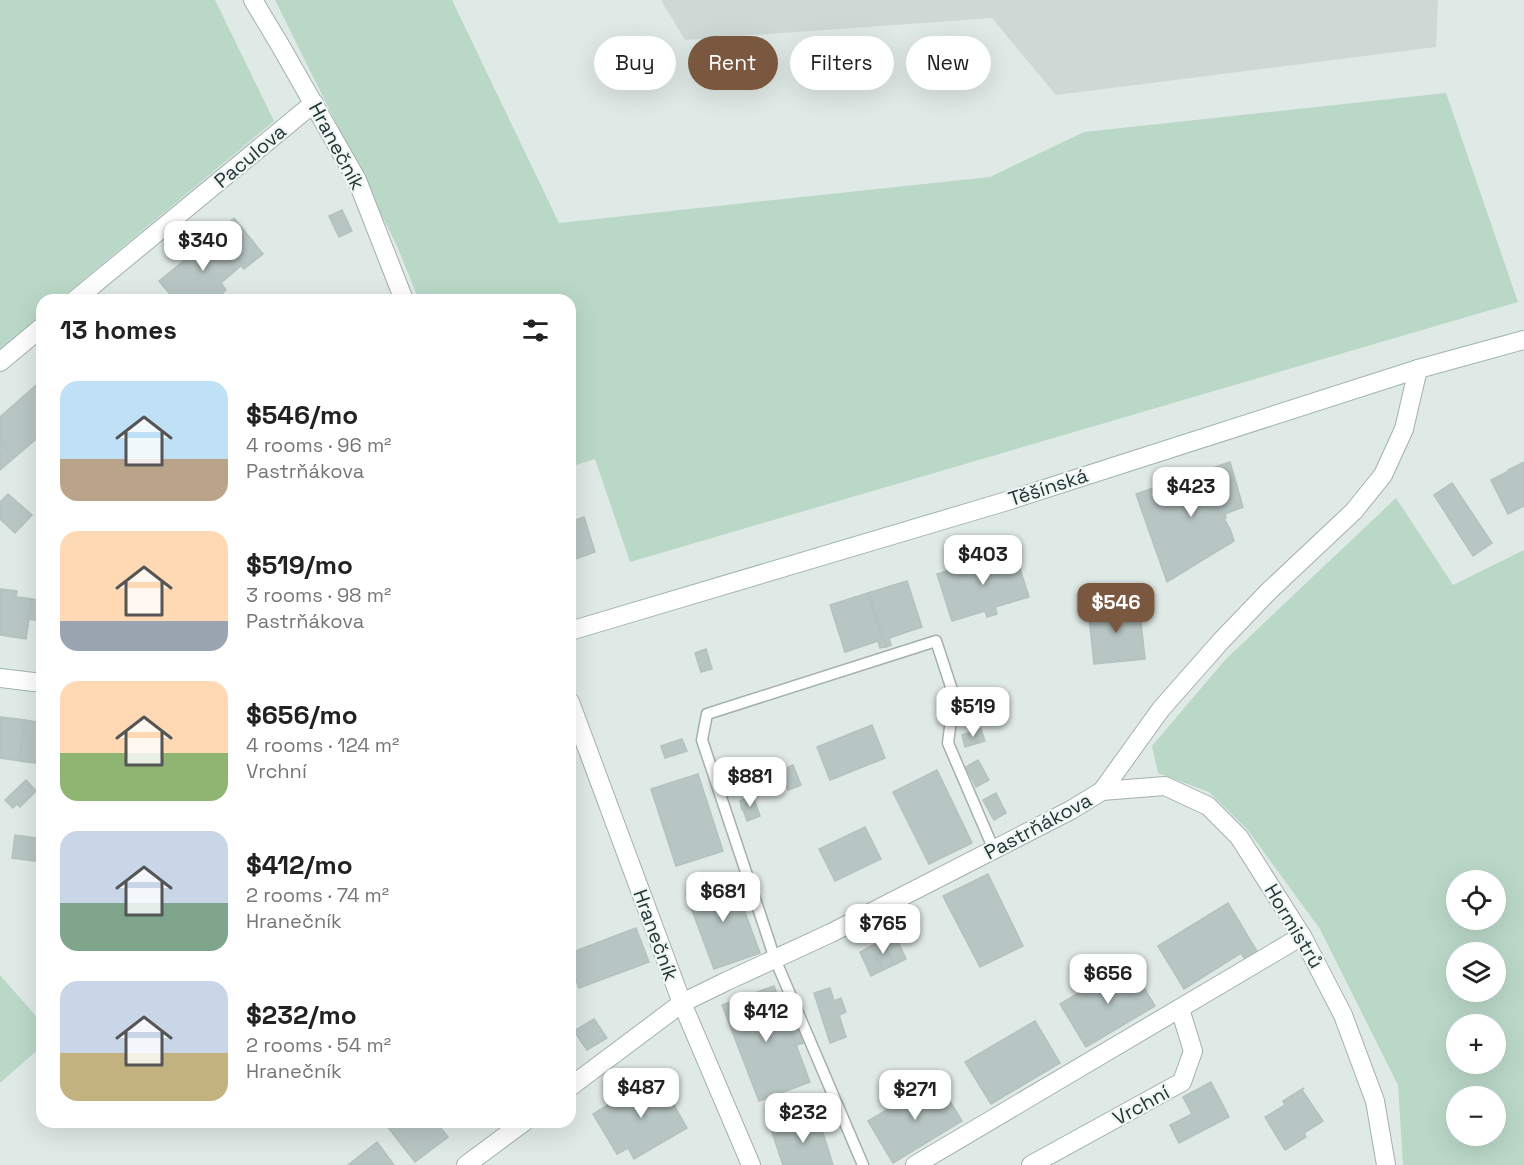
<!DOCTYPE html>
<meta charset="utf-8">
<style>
body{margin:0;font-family:"Space Grotesk",sans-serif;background:#f2f2f2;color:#222;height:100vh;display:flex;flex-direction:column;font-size:22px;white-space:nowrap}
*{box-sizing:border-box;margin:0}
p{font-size:20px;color:#767676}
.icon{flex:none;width:33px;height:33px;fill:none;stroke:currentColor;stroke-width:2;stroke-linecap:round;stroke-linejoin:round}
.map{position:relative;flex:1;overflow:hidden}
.details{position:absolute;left:36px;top:294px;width:540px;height:834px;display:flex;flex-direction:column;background:#fff;border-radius:18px;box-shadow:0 6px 24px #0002}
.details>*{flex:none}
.top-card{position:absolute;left:594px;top:36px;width:570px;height:54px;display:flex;gap:12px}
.tools{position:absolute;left:1446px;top:870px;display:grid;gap:12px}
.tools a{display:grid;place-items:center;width:60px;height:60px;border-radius:50%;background:#fff;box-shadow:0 6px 24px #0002;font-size:30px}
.price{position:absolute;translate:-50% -51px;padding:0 14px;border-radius:12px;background:#fff;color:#222;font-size:20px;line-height:39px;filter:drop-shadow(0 2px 3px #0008)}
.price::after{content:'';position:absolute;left:50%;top:36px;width:18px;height:14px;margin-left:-9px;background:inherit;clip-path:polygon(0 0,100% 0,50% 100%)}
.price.on{background:#79583f;color:#fff}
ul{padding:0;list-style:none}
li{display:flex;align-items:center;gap:18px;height:150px;padding:0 24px}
li span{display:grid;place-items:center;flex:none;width:168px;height:120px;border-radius:18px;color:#555}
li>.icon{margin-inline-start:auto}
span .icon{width:72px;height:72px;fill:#fffc;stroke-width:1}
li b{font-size:26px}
h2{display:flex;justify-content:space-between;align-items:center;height:72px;padding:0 24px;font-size:26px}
.pill{padding:0 21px;border-radius:27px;background:#fff;box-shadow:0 6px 24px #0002;font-size:21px;line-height:54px}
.pill.on{background:#79583f;color:#fff}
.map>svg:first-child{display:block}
.built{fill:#ced9d6}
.green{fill:#bad8c8;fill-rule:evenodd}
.building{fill:#b8c6c3;stroke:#b3c2be;stroke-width:1.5}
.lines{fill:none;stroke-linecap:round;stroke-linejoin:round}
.service-casing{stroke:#a3b0ad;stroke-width:13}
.minor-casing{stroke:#a3b0ad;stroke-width:20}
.secondary-casing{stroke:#a0b4b0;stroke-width:20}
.service{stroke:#fff;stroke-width:10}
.minor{stroke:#fff;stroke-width:18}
.secondary{stroke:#fff;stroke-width:18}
.labels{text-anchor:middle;stroke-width:4.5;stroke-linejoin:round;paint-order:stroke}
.street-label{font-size:20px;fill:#223735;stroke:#eff6f4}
</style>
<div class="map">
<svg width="1524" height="1165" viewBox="0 0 1524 1165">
<rect width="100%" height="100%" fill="#dfe9e6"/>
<path class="built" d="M661,0H1438L1436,47L1056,95L992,18L685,40Z"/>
<g class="green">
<path d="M0,0H215L274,121L59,300H42V315L0,350Z"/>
<path d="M275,0H452L559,223L990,177L1084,132L1446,93L1518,302L630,562L595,459L570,467V300H419L397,246Z"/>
<path d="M1396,498L1453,585L1524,550V1165H1403L1398,1085L1320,929L1247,829L1209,792L1158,773L1152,746L1225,660ZM1496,880V920H1456V880ZM1456,952H1496V992H1456ZM1456,1024H1496V1064H1456ZM1456,1096H1496V1136H1456Z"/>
<path d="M0,975L42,1023V1046L0,1083Z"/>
</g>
<g class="building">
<path d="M342,210L352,231L339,237L329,216Z"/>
<path d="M234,218L263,254L244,269L241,266L243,264L218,233Z"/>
<path d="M218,233L243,264L221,283L226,290L215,300H213L208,294L200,300H175L159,281Z"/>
<path d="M42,380V434L14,458L0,442V417Z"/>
<path d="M0,442L14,458L0,470Z"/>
<path d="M1230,462L1243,507L1225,514L1226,518L1224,519L1230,529L1234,541L1167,582L1136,494Z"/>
<path d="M1524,462V506L1508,514L1491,480L1509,471L1508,470Z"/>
<path d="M1452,483L1492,543L1473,556L1434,495Z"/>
<path d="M8,494L32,515L15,533L0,519V502Z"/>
<path d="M584,517L595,552L570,561V522Z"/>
<path d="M1014,550L1029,597L995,607L997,614L987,617L985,611L952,621L937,574Z"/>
<path d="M907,581L922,627L889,638L891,645L886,647L868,593Z"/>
<path d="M0,589L17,591L16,597L32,599L26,639L0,635Z"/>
<path d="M868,593L886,647L880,648L878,641L845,652L830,605Z"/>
<path d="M32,599L42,601L41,621L29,619Z"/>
<path d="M1139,604L1145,659L1094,664L1088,608Z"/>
<path d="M706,649L712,669L701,672L695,653Z"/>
<path d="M0,717L25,720L20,761L0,758Z"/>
<path d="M25,720L42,723V764L20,761Z"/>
<path d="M872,725L885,758L830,780L817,747Z"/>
<path d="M981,729L985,741L965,747L962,735Z"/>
<path d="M682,739L687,751L665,758L661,746Z"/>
<path d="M978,760L989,780L976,787L966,767Z"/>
<path d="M793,765L801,785L788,790L780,771Z"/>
<path d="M742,766L749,787L736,792L732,779H734L731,777L730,771Z"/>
<path d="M937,770L972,843L929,864L893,792Z"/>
<path d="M698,774L723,851L676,866L651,789Z"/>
<path d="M26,780L36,791L20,807L17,804L13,808L5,800Z"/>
<path d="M996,793L1006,813L994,820L983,800Z"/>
<path d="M753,796L760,816L747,821L744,812L745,811L742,810L740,801Z"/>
<path d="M865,827L881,859L835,881L819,849Z"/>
<path d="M15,835L42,839V862L12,858Z"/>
<path d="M988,874L1023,946L980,967L943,896Z"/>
<path d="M732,877L760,953L714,969L686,894Z"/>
<path d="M1228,903L1258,953L1246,961L1241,953L1184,989L1158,946Z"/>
<path d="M636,928L649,962L579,988L570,962V953Z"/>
<path d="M895,935L906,959L894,965L883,941Z"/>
<path d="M883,941L894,965L883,970L871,946Z"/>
<path d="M871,946L883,970L871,976L860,952Z"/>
<path d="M1129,963L1155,1006L1086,1047L1060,1004Z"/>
<path d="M774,986L810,1082L759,1101L722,1005Z"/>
<path d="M830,988L834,1001L841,998L846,1012L839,1015L846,1037L830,1043L814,993Z"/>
<path d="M594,1019L607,1038L587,1050L574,1031Z"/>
<path d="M795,1019L804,1043L796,1045L788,1022Z"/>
<path d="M1035,1021L1060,1063L991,1104L965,1062Z"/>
<path d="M657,1075L687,1128L634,1159L628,1148L617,1154L593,1114Z"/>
<path d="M937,1080L962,1121L893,1163L868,1121Z"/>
<path d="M1211,1082L1229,1117L1179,1143L1170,1125L1192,1114L1183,1097Z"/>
<path d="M1304,1088L1302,1090L1323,1121L1304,1133L1306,1137L1285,1150L1265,1117L1285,1105L1283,1101Z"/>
<path d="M818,1117L833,1165H783L772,1132Z"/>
<path d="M391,1122H436L448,1137L415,1162L386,1125Z"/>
<path d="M377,1142L394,1165H348Z"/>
</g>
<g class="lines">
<defs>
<path id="service" d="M863,1165L775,959L702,740L707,714L936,641L954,696L948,743L994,850"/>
<g id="minor">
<path d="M253,0L280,45L357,180L404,300"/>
<path d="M75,300L314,103"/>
<path d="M0,362L42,327"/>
<path d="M570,702L682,1003L751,1165"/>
<path d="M1102,791L1165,786L1208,806L1239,837L1302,936L1343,1015L1375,1101L1386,1165"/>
<path d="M570,1087L682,1003L727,981L831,933L1071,810L1102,791L1161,709L1221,641L1269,591L1354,511L1383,475L1404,429L1418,369"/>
<path d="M466,1165L524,1122"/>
<path d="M915,1165L1302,936"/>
<path d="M1031,1165L1182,1082L1193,1051L1180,1009"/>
</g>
<g id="secondary">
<path d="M570,631L1007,501L1418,369L1524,340"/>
<path d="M0,678L42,683"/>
</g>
</defs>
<use href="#service" class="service-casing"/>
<use href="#minor" class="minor-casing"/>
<use href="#secondary" class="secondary-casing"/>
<use href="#service" class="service"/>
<use href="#minor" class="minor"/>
<use href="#secondary" class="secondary"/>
</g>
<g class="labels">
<g class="street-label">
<text transform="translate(337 146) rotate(62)" y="7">Hranečník</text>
<text transform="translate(250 156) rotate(-40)" y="7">Paculova</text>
<text transform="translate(1048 487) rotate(-18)" y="7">Těšínská</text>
<text transform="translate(1038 826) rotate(-28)" y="7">Pastrňákova</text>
<text transform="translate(1294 926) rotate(59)" y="7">Hormistrů</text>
<text transform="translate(656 935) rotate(70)" y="7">Hranečník</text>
<text transform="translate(1141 1105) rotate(-29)" y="7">Vrchní</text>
</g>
</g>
</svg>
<div class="tools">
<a><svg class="icon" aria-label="locate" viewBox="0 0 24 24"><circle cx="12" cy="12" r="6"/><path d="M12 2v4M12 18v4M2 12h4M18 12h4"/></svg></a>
<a><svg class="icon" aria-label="layers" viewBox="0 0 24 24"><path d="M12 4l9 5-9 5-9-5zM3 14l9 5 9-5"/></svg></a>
<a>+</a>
<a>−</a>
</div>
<b class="price" style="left:203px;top:272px">$340</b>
<b class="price" style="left:1191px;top:518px">$423</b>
<b class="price" style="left:983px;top:586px">$403</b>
<b class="price on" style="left:1116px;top:634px">$546</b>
<b class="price" style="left:973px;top:738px">$519</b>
<b class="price" style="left:750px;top:808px">$881</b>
<b class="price" style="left:723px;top:923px">$681</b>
<b class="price" style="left:883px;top:955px">$765</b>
<b class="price" style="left:1108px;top:1005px">$656</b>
<b class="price" style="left:766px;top:1043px">$412</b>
<b class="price" style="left:641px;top:1119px">$487</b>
<b class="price" style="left:915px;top:1121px">$271</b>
<b class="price" style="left:803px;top:1144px">$232</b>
<div class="top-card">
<a class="pill">Buy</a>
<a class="pill on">Rent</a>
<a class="pill">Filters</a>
<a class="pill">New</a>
</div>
<section class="details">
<h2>13 homes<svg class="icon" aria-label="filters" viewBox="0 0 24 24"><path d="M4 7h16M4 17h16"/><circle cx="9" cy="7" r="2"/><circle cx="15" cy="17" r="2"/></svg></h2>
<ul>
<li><span style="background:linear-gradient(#bfe0f5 65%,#b9a48a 0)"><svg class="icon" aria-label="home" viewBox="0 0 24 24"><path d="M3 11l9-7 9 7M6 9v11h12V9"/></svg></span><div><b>$546/mo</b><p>4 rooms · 96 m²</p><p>Pastrňákova</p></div></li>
<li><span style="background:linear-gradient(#ffd9b3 75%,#9aa5b1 0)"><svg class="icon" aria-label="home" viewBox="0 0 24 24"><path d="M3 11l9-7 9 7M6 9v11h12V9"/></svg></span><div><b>$519/mo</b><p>3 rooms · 98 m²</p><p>Pastrňákova</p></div></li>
<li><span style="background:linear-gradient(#ffd9b3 60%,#8fb573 0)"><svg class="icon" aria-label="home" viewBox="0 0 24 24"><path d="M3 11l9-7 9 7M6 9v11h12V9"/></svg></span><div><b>$656/mo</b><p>4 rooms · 124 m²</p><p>Vrchní</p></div></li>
<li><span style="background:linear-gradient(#c9d6e8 60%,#7fa58c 0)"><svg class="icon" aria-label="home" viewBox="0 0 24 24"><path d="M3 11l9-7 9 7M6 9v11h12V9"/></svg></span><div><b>$412/mo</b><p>2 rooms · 74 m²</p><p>Hranečník</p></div></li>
<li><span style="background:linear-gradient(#c9d6e8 60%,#c2b280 0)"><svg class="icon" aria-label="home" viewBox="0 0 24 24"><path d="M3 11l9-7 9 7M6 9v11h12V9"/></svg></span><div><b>$232/mo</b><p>2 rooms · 54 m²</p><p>Hranečník</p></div></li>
</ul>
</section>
</div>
